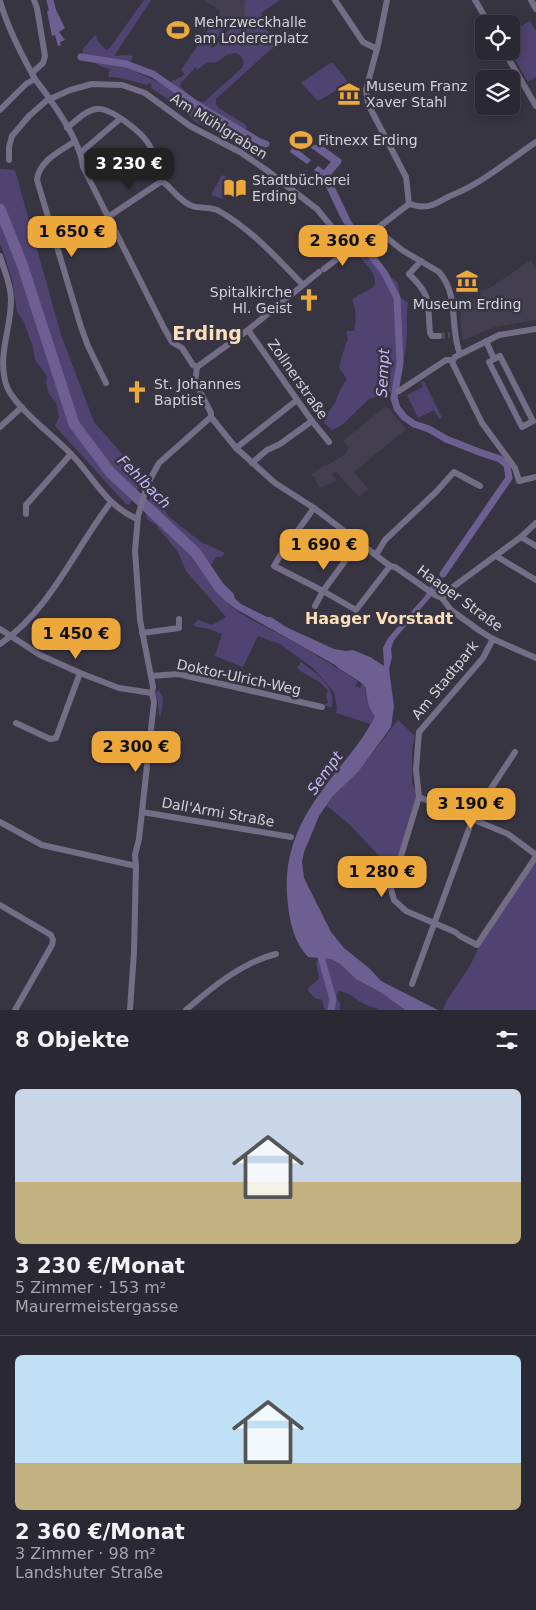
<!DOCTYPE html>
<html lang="de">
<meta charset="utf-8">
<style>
body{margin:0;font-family:"DejaVu Sans",sans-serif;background:#32303a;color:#f1f3f6;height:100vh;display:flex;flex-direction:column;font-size:19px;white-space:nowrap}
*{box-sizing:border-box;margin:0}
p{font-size:16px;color:#a5a6ac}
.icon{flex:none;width:28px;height:28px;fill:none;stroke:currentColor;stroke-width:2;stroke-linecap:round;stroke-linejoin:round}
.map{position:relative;height:1010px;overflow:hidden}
.sheet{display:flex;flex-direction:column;background:#2a2832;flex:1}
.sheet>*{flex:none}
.controls{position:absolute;left:475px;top:15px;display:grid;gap:10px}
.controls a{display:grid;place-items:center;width:45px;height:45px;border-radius:8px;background:#2a2832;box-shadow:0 2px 12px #0003,0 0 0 1px #46444d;font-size:25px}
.price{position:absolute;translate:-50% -42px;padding:0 11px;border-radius:10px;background:#eda83b;color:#111;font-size:16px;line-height:32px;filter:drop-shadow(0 1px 2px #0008)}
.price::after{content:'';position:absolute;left:50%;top:30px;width:15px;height:11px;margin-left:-8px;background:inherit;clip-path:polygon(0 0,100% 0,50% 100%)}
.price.selected{background:#222;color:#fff}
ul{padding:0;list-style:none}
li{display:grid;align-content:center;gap:10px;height:265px;padding:0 15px}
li+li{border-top:1px solid #46444d}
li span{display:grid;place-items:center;height:155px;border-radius:8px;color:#555}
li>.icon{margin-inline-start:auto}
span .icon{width:90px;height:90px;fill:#fffc;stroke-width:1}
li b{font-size:21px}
h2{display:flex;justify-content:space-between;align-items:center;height:60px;padding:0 15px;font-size:21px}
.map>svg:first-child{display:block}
.built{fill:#433f51}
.green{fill:#4f4371;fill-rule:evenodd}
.water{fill:#6c6093}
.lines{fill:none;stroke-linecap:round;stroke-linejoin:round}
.canal{stroke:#6c6093;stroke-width:7}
.river{stroke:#6c6093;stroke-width:11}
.minor-tunnel{stroke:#4f4c59;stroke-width:6;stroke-dasharray:6 3;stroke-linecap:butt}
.minor{stroke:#736e86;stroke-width:6}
.labels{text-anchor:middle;stroke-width:5;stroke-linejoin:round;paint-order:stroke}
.poi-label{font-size:14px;fill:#d2d1d9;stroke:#383542;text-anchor:start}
.street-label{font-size:14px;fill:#d2d1d9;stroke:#383542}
.water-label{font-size:15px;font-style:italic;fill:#c6b8f7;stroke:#383542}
.quarter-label{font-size:16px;font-weight:bold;fill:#fcdfb8;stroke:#383542}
.district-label{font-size:19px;font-weight:bold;fill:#fcdfb8;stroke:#383542}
</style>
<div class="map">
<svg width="536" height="1010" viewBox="0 0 536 1010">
<rect width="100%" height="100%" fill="#383542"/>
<g class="built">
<path d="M204,0H264L244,23L232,24L218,15L220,11Z"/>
<path d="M531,260L536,270V320L495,327L463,340L462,339L460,303L481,297L480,291L490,288Z"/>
<path d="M386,406L406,429L354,472L368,489L359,497L336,472L332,474L336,481L320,488L312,474L316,472V470L325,465L326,466L344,455L349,448L343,441Z"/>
</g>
<g class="green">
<path d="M144,0H151L114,56L124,55L133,56L128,68L164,85L185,75L181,70L218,15L228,22L210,49C225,43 223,27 243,22C246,15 243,6 246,0H280L261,13L267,30L275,39L278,45L269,51L216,99V104L219,108L246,125L247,128L238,142H234L193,120L186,111L151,88L152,85L149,83L147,85L121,78L108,77L110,69L102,67L82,56L83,49L94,36L96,35L97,40L106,50L109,49ZM236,53L241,56L244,62L242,68L204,102L195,101L180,86L181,83L196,67L197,70L208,62C219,65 219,59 227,55C228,54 236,53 236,53Z"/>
<path d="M530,21L536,31V77L528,82L510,51L511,32Z"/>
<path d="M332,62L349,83L318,101L301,83Z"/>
<path d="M0,169L15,170L61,335L88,406L94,422L130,463L133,472L141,481L136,494L129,505L126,504L55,426L59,417L56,402L49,394L46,384L47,376L35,360L33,347L23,320L17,312L12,279L0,243Z"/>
<path d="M222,175L233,181L223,199L211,195Z"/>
<path d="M364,248L378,268L398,283L400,297L408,303C406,314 407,323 407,334C406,353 402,371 397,389L387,394L369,399L342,425L332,430L324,423L327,414L335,403L340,390L347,379L339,368C341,361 345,344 348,339L346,331H354C357,318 356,311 352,299L374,287C379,274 365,264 358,255L357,253Z"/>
<path d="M424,381L442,418L439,419L434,410L418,418L407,395L423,387L421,382Z"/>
<path d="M152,494L157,499L169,517L201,542L225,553L221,557H216L208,569L221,585L216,590C229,612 266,626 288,639C312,652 335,667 358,681L355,686L360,688L362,684C367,688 365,690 366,696C367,702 372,710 375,716L371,724L336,713L337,707L334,692L313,668L280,644L258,636L243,667L215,656L222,634L209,629L197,627L193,625L198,620L212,625L226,617L186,571L178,552L156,525L148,520L146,515L151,495Z"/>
<path d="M301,662C317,674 336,686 332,707L325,706V704L328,703L326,695L328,691C320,679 307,677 297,668Z"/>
<path d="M159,690L163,698L161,716L159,715L158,702L155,693Z"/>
<path d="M398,720L415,736L412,749V784L418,795L397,866L386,863L349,824L326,805L332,797L359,771Z"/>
<path d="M536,862V1010H443L447,1000L470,966L479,947Z"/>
<path d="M321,957L331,959L340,964L356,979L380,992L405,1010H380C376,1007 374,1008 369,1006C358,1002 351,993 339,991L336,997L340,1003V1010H325L322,1000L315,998L309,992L308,988L319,979L316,962Z"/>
</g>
<g class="water">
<path d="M55,8L65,28L59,32L65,40L60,42L61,45L58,46L55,35L52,36L47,11Z"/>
<path d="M314,145H321L342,160L341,163L330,176L331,179L351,221L371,250V254C355,243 344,226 336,208C329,194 325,181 314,170L318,166L324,170L331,162L310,147Z"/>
<path d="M293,146L311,160L307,164L290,152Z"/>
<path d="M434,580L441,585L394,640L391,649L392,657L389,669L394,706L391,727L359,771L332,797L319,816L304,852L302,862L304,878L331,932L344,948L369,968L381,981L438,1010H405L380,992L356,979L340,964L331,959L308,957C295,943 290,925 288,905C282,860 297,823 324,788C341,764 362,743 375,716C369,709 366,698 366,688C359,678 344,674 335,665L236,609C228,603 219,598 219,587H222L241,604L267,617H271L286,627L334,649L346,651L353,650L370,657L384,666L383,648L388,638L425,596Z"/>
</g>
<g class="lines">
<g class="canal">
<path d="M50,0L54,17"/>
<path d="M81,57L126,64L153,74L199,106L260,142L266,144"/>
<path d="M365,247L385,274L397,298L400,363L394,398L397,408L404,417L414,424L429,429L446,439L479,452L500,459L507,465L509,478L443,574"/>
<path d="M319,950L333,999L331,1010"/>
</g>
<path class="river" d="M0,209L22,264L74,424L110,472L196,553L219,587L229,597"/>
<path class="minor-tunnel" d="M439,336L450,335"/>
<g class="minor">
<path d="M335,0L363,42L377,49"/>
<path d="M387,0L378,45L366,90L368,104L406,177L409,204"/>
<path d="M475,0L489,24"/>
<path d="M531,0L536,9"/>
<path d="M0,1C8,29 21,54 35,79C40,86 46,93 51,101C63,118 81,146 83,167L164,328L172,342L182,348L193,365L197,367"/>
<path d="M504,51L536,106"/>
<path d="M33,72L43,63L45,56L37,8L34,0"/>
<path d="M0,110L26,84L35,79"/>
<path d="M67,128C76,121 86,110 97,109C110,107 141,132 148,143C154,152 158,165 163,176L162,181C173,189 179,201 192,206C201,209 211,206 219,211C252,230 277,258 303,285"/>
<path d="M74,142C60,151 39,161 37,180L81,327L88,346L106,383"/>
<path d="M80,153L120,119"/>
<path d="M9,160V147L12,136L29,116L46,101L70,90L92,84L122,85L145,93L190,126L240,152L265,169L317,209L349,248"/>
<path d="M409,204C415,205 422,208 428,206C436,205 443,199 450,196C481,184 508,161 536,142"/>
<path d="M108,217L162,181"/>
<path d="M376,229L402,250L439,272C460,296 449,327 460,354"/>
<path d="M0,256C4,270 11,284 11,300C11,326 0,350 4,375C5,383 8,391 13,397C28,418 52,434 70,453C94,477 104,504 137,519"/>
<path d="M421,261L409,274C433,297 427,303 430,333L432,336H439"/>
<path d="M324,269L409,204"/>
<path d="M536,329L499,335L455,357L452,362L482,423L515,468L519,481L536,477"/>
<path d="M248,330L312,421L329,442"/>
<path d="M486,341L494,359L489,362L522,427L533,421L500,356L494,359"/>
<path d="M197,367L195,382L211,413V417L236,448L275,483L314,508L390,566L395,567L435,595L442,598L451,610L480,631L493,639L536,658"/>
<path d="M197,367L248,330L319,272"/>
<path d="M399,391L446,360H452"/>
<path d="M0,427L22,407"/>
<path d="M236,448L297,400"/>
<path d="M252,463L267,450L280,444L312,421"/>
<path d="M314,508L296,533L292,536L274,566L323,591L356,610L390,566"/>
<path d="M26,514V505L71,454"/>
<path d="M521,537L536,546"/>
<path d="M376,555L385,540L436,492L454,472L480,486"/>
<path d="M496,556L536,580"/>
<path d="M442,598L453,587L521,537L536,523"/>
<path d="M315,606L323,591L359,542"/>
<path d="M0,629L40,655L80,673L119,688L152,693"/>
<path d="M142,633L179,628V619"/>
<path d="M0,644C51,609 74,550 111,502"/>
<path d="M151,676L178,674L322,707"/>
<path d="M16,723L50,739L56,738L80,673"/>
<path d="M419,797L508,834L535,854V858L477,945L460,936L455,932L406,911L394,900L391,889L419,797L416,770L419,732L483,658L493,639"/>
<path d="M142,812L291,837"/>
<path d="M0,822L42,845L136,866"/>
<path d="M0,905L51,935L53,940L52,945L15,1010"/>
<path d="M412,984L470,826L475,813L515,752"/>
<path d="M130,1010L134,952L136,866L135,855L139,839L154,702L152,693L153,687L140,620L135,551L138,516L147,485L159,463L211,417"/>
<path d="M186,1010C212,987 243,962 276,954"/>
</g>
</g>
<defs>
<symbol id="stadium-bare" viewBox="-9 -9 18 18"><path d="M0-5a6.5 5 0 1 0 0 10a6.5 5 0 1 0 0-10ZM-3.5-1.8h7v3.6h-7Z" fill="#eda83b" stroke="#383542" stroke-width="2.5" paint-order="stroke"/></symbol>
<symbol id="museum-bare" viewBox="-9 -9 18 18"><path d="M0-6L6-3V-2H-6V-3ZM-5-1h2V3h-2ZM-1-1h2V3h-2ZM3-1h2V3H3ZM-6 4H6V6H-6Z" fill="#eda83b" stroke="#383542" stroke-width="2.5" paint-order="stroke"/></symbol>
<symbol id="library-bare" viewBox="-9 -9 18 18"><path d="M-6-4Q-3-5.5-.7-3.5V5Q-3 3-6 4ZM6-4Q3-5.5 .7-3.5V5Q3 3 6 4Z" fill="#eda83b" stroke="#383542" stroke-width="2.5" paint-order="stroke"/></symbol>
<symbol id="church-bare" viewBox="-9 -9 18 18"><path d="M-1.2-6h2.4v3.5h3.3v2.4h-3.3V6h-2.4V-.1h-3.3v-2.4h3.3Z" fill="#eda83b" stroke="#383542" stroke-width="2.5" paint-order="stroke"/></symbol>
</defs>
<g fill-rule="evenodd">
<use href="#stadium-bare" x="162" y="14" width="32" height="32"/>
<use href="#museum-bare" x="333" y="78" width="32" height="32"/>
<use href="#stadium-bare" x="285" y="124" width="32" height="32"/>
<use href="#library-bare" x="219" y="172" width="32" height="32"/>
<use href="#museum-bare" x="451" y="265" width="32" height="32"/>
<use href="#church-bare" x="293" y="284" width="32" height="32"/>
<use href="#church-bare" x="121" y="376" width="32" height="32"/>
</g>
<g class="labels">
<g class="poi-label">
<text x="194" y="27">Mehrzweckhalle<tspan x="194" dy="16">am Lodererplatz</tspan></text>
<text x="366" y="91">Museum Franz<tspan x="366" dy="16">Xaver Stahl</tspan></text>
<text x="318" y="145">Fitnexx Erding</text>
<text x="252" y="185">Stadtbücherei<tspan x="252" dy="16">Erding</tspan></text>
<text x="292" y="297" text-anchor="end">Spitalkirche<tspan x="292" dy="16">Hl. Geist</tspan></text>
<text x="467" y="309" text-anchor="middle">Museum Erding</text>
<text x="154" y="389">St. Johannes<tspan x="154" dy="16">Baptist</tspan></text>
</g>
<g class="street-label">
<text transform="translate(219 126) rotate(32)" y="5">Am Mühlgraben</text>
<text transform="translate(298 379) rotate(55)" y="5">Zollnerstraße</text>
<text transform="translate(460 598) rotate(36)" y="5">Haager Straße</text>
<text transform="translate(239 677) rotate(12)" y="5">Doktor-Ulrich-Weg</text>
<text transform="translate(445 680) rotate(-51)" y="5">Am Stadtpark</text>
<text transform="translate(218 812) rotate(10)" y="5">Dall'Armi Straße</text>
</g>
<g class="water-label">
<text transform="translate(383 373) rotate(-87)" y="5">Sempt</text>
<text transform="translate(144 482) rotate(45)" y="5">Fehlbach</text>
<text transform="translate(325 773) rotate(-54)" y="5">Sempt</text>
</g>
<g class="quarter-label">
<text x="379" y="624">Haager Vorstadt</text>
</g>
<g class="district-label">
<text x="207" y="340">Erding</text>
</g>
</g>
</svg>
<div class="controls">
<a><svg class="icon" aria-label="locate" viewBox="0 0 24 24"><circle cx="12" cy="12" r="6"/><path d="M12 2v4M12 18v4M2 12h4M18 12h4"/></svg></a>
<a><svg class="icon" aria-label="layers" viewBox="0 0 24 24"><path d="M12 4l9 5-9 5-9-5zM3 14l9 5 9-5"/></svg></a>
</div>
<b class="price selected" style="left:129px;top:190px">3 230 €</b>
<b class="price" style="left:72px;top:258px">1 650 €</b>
<b class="price" style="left:343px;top:267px">2 360 €</b>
<b class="price" style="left:324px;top:571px">1 690 €</b>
<b class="price" style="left:76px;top:660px">1 450 €</b>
<b class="price" style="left:136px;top:773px">2 300 €</b>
<b class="price" style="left:471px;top:830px">3 190 €</b>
<b class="price" style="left:382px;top:898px">1 280 €</b>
</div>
<section class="sheet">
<h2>8 Objekte<svg class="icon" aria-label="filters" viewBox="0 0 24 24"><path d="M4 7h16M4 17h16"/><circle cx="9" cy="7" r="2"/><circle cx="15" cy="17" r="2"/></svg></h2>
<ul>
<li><span style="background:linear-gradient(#c9d6e8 60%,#c2b280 0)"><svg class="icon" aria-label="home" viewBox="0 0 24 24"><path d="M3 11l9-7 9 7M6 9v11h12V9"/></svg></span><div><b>3 230 €/Monat</b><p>5 Zimmer · 153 m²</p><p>Maurermeistergasse</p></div></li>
<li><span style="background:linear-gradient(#bfe0f5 70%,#c2b280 0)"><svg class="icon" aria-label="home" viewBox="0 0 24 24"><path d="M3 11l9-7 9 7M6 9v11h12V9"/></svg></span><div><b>2 360 €/Monat</b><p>3 Zimmer · 98 m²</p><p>Landshuter Straße</p></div></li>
</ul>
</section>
